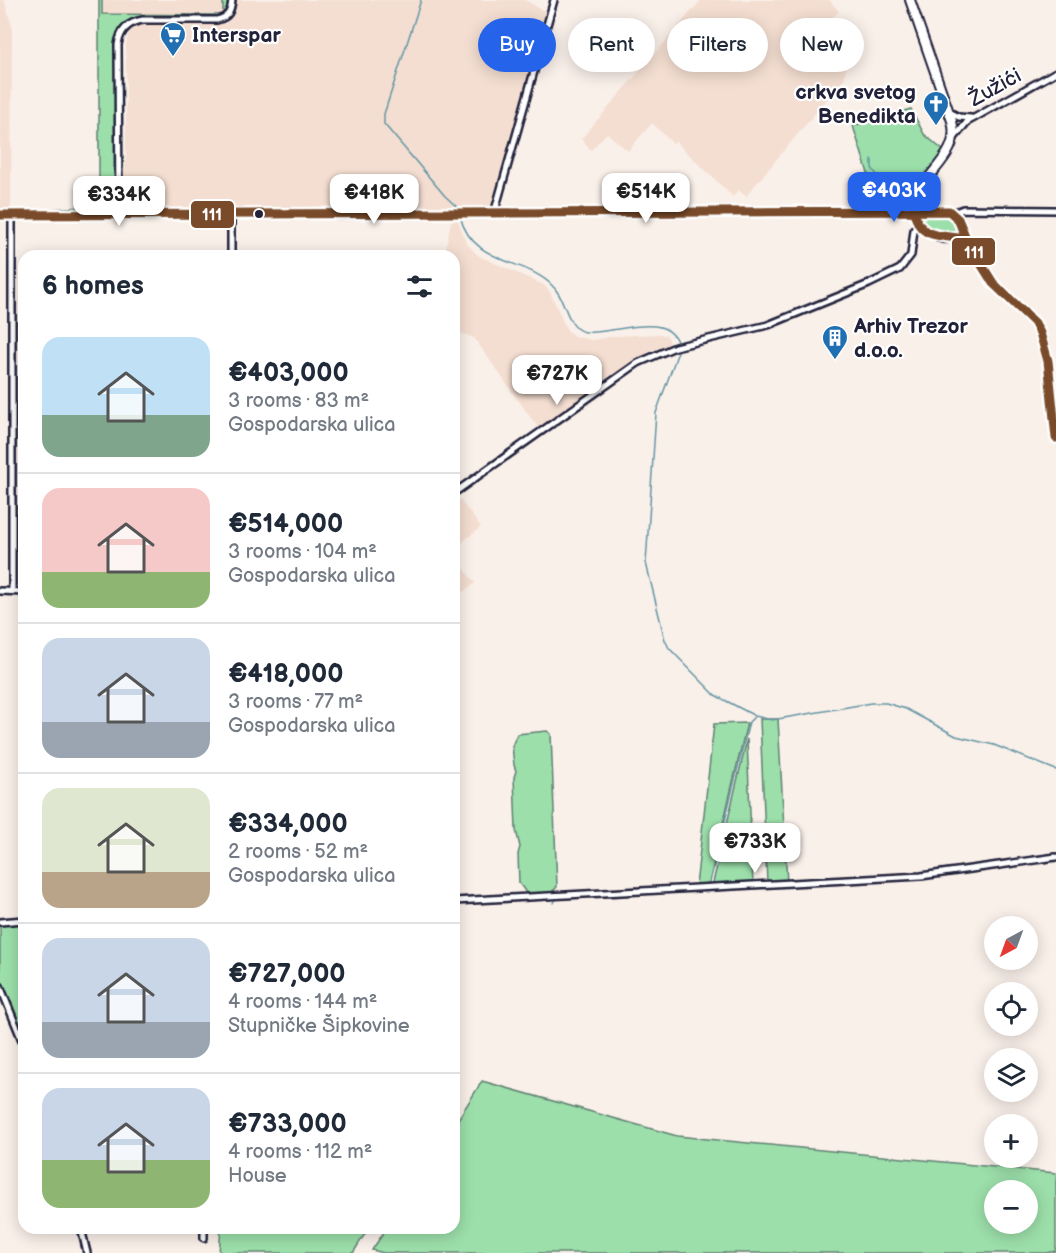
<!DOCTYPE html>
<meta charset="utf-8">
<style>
body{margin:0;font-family:"Balsamiq Sans",sans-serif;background:#f6f6f7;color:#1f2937;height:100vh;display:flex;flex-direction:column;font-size:22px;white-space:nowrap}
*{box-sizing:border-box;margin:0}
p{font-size:20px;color:#747a83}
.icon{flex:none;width:33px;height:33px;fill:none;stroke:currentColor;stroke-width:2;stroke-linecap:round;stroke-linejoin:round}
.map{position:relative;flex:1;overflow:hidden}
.details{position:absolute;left:18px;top:250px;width:442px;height:984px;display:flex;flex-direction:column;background:#fff;border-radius:18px;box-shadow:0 3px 15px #0003}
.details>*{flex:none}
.hud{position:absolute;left:478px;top:18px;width:488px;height:54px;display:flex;gap:12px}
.needle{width:39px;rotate:221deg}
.controls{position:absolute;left:984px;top:916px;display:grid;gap:12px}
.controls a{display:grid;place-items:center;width:54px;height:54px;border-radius:50%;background:#fff;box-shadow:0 3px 15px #0003;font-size:30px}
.price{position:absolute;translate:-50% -51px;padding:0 14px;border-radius:12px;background:#fff;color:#222;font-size:20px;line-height:39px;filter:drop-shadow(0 2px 3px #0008)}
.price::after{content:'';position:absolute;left:50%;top:36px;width:18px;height:14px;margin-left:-9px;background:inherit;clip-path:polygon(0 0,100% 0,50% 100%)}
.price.selected{background:#2563eb;color:#fff}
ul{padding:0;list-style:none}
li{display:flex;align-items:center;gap:18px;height:150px;padding:0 24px}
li+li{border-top:2px solid #e0e1e3}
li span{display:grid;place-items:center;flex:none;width:168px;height:120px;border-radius:18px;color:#555}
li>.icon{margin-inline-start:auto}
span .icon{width:72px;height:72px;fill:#fffc;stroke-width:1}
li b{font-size:26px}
h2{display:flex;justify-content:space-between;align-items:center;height:72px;padding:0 24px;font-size:26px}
.chip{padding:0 21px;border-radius:27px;background:#fff;box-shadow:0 3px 15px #0003;font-size:21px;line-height:54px}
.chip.selected{background:#2563eb;color:#fff}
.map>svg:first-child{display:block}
.built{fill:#f4ded1}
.green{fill:#9cdfaa;stroke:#5f8072;stroke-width:1.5;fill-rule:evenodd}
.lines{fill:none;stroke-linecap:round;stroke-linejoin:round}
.stream{stroke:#6394a3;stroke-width:1.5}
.street-casing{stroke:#22223b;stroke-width:10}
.secondary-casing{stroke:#22223b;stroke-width:12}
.street{stroke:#fff;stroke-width:5}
.secondary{stroke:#fff;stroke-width:8}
.bus-1-casing{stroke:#fff;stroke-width:14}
.bus-1{stroke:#7a4b2a;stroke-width:9}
.bus-dot{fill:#22223b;stroke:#fff;stroke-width:2}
.labels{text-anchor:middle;stroke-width:4.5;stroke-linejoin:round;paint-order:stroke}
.poi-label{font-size:21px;font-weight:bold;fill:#22223b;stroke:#fff;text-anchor:start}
.street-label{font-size:21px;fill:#22223b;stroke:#fff}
.line-badge{stroke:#fff;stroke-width:2}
.badge-label{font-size:16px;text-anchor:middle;font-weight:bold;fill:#fff}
</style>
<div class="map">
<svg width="1056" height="1253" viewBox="0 0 1056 1253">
<rect width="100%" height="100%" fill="#faf0ea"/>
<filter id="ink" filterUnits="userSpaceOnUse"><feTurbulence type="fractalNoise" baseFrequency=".0167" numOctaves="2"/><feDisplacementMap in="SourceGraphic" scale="12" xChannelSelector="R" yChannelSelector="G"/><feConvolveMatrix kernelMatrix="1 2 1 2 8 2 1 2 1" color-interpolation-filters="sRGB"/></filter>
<g filter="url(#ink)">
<g class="built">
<path d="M0,0H4L12,26L11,212H0Z"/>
<rect x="102" y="0" width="121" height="14"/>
<path d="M236,0H525L546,12L502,173L492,205L484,209L367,211L242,209L213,211L189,208L164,210H134L128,208L123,198L126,149V43L129,32L141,25L225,24L235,13Z"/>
<path d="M701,0H830L839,12L809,35L846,68L844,79L746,196L738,190L733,197L676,142L673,144L652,123L628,151L607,133L591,150L581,139Z"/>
<path d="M458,220L466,243L479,256L544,285L550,292L567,330L574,336L592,340L615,336L660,334L667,336L669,339L670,345L656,349L642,356L538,428L474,338L455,331L454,256H444L451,221Z"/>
<path d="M456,495L481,527L455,548L454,496Z"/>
<path d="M455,557L475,583L455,598Z"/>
</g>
<g class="green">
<path d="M99,0H102V14L220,15L223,14V0H229L227,10L218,18L143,17C128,19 119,27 116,41L114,203L111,207L49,209L99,206Z"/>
<path d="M911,109L924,134L945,152L906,204L891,203L878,205L853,126Z"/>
<path d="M927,214C950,215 950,210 960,232L958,235L936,233L920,219L922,216Z"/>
<path d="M760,719H778L787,883H767Z"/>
<path d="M747,723L709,883L696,886L714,724Z"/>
<path d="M547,731L551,734L557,887L550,894H527L519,883L518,854L520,847L516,830L514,777L516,771L514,765L512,746L517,734Z"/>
<path d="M747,739L753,885L712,887Z"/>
<path d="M0,924H24V1028H20L0,979Z"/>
<path d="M482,1081L677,1136L1056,1173V1251L1047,1253H384L372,1250L386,1229L454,1228L455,1124ZM994,1191H1028V1224H994Z"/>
<path d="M221,1228H368V1229L353,1253H219Z"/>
</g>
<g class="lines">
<g class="stream">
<path d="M421,0L384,114V124L445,196L457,207L459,211"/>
<path d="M872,159V168L877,175L880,190"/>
<path d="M460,216C473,269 536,257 558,293C566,305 569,331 586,332C612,335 669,309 678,345"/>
<path d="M679,349L656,413L646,563L665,640L669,648L715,695L755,716L772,720L871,703H886L906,709L956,736L994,745L1056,770"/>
<path d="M709,886L749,722L754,717"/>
<path d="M557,893L591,891"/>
<path d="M554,903L555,901"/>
</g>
<defs>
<g id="street">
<path d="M949,112L959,117L971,118"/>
<path d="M955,137L967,122L1056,72"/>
<path d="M953,213L963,209L1056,210"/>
<path d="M231,214V256"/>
<path d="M494,214L554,0"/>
<path d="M0,215L914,211"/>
<path d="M12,215V591"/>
<path d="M119,215L118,45C120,30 129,22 143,20H217C229,17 231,11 232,0"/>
<path d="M454,493L638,363L675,347L768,325L869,284L900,269L911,255L914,230L918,223"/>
<path d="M0,591L24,592"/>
<path d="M454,901L921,876L1056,857"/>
<path d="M0,922L24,920"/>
<path d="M0,986L24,1045"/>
<path d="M81,1228L87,1253"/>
<path d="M204,1228V1238"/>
</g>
<g id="secondary">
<path d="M910,0L952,121C963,159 914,176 914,211C914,224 929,235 942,238C952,239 960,235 968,243"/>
<path d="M914,211H949L956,215L968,243L993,283L1035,323C1051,345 1052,408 1056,438"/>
</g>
</defs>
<use href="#street" class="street-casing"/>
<use href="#secondary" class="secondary-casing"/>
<use href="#street" class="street"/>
<use href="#secondary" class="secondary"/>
<defs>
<g id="bus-1">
<path d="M914,211C920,241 941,234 962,239L973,251"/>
<path d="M0,215L949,211L958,219L968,243L993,283L1035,323L1040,333L1048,361L1056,438"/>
</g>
</defs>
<use href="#bus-1" class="bus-1-casing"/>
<use href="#bus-1" class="bus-1"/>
</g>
</g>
<defs>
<symbol id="supermarket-pin" viewBox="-11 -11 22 30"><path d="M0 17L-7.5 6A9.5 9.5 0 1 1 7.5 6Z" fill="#1f6fb2" stroke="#fff"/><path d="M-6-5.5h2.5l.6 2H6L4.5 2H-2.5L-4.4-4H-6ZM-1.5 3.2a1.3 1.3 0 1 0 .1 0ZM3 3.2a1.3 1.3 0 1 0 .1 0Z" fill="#fff"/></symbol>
<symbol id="church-pin" viewBox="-11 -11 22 30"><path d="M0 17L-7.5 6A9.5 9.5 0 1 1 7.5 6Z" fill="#1f6fb2" stroke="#fff"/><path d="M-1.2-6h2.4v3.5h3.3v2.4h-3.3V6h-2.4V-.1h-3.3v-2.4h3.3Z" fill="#fff"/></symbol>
<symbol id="building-pin" viewBox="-11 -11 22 30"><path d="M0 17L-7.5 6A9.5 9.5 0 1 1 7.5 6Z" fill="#1f6fb2" stroke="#fff"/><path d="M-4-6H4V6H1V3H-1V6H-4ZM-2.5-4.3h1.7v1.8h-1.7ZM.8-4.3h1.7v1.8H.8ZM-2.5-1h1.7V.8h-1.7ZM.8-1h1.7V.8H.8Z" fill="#fff"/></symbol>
</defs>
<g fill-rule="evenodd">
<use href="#supermarket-pin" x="158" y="20" width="30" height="40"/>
<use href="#church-pin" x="921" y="89" width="30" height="40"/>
<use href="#building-pin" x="820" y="323" width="30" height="40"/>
</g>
<circle class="bus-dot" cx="259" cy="214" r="5"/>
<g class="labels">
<g class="poi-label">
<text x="192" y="42">Interspar</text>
<text x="916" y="99" text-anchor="end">crkva svetog<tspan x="916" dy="24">Benedikta</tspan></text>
<text x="854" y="333">Arhiv Trezor<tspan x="854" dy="24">d.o.o.</tspan></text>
</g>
<g class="street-label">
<text transform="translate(995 87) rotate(-29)" y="7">Žužići</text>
</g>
</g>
<g class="line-badge">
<rect x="190" y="200" width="45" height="29" rx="6" fill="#7a4b2a"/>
<rect x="951" y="237" width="45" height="29" rx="6" fill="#7a4b2a"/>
</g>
<g class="badge-label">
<text x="212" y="220">111</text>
<text x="974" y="258">111</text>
</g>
</svg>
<div class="controls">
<a><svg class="needle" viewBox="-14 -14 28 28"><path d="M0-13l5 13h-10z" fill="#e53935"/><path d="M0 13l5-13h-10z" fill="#747a83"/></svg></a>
<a><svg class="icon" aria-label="locate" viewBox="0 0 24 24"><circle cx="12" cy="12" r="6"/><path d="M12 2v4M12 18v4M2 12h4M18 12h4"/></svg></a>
<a><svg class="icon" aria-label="layers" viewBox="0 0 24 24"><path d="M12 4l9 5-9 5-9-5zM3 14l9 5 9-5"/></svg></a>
<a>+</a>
<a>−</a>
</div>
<b class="price selected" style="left:894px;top:223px">€403K</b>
<b class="price" style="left:646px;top:224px">€514K</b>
<b class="price" style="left:374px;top:225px">€418K</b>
<b class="price" style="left:119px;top:227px">€334K</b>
<b class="price" style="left:557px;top:406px">€727K</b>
<b class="price" style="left:755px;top:874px">€733K</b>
<div class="hud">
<a class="chip selected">Buy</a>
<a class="chip">Rent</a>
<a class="chip">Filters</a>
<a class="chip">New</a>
</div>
<section class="details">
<h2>6 homes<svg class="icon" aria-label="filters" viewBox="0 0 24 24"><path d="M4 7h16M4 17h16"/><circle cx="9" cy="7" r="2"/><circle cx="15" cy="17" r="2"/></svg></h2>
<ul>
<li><span style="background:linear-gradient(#bfe0f5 65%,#7fa58c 0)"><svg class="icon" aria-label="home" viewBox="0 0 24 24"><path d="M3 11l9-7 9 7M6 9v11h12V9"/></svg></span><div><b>€403,000</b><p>3 rooms · 83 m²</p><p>Gospodarska ulica</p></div></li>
<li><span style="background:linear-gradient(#f6c9c9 70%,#8fb573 0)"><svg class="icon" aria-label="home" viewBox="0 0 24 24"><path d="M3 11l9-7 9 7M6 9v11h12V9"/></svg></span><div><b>€514,000</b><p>3 rooms · 104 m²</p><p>Gospodarska ulica</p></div></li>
<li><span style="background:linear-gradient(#c9d6e8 70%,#9aa5b1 0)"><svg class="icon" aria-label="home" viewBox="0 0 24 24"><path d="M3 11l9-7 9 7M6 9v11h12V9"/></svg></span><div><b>€418,000</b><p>3 rooms · 77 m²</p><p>Gospodarska ulica</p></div></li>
<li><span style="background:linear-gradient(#dfe7d0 70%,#b9a48a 0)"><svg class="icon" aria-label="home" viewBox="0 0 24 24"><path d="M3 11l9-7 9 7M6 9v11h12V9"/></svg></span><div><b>€334,000</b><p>2 rooms · 52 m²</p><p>Gospodarska ulica</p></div></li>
<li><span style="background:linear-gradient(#c9d6e8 70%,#9aa5b1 0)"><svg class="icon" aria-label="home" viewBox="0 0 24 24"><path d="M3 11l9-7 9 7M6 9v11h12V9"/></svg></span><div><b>€727,000</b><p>4 rooms · 144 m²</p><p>Stupničke Šipkovine</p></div></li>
<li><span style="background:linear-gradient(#c9d6e8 60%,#8fb573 0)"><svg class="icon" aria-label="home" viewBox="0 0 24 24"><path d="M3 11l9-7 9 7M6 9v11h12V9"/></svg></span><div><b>€733,000</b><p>4 rooms · 112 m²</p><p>House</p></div></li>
</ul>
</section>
</div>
